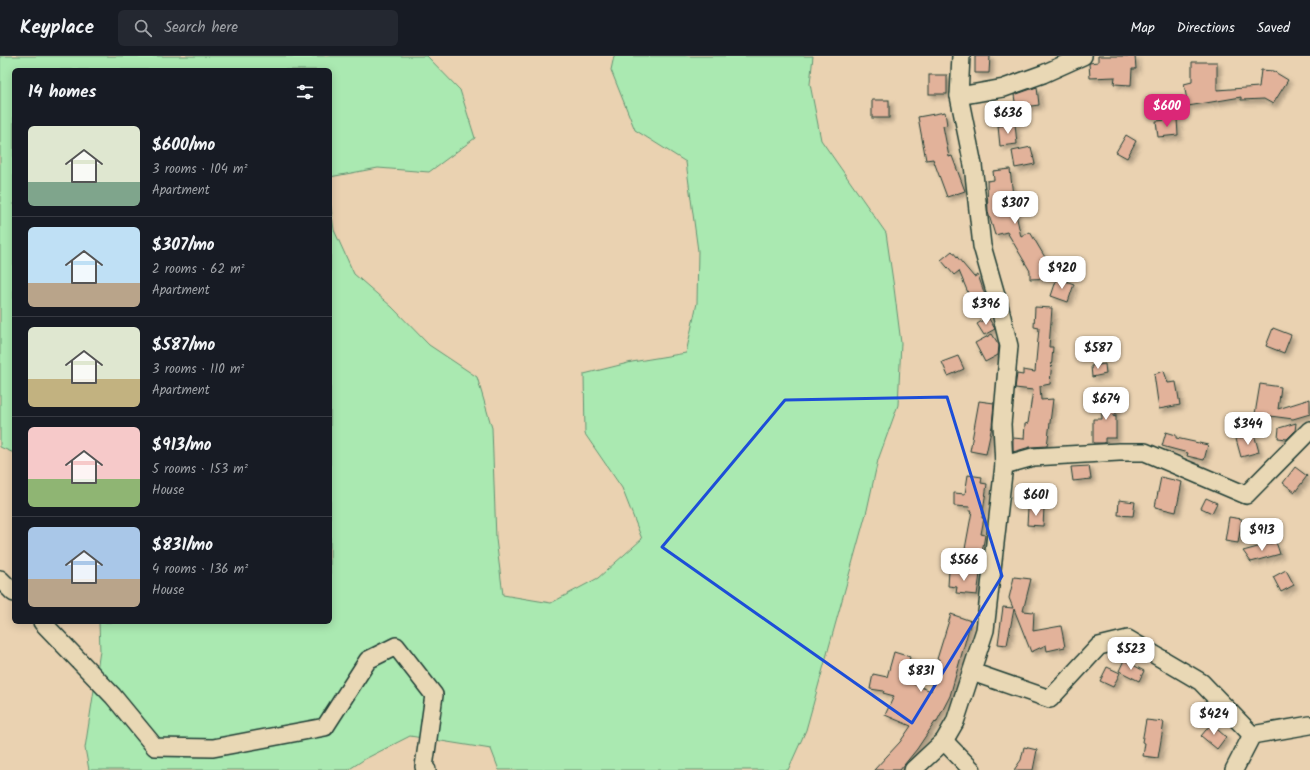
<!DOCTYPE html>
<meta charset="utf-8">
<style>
body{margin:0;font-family:Kalam,sans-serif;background:#242831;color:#f1f3f6;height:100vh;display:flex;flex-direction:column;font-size:15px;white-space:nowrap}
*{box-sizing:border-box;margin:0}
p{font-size:13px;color:#9ea1a6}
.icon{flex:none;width:22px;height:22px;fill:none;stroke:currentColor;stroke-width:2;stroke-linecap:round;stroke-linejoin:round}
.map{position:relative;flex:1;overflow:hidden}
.drawer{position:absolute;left:12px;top:12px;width:320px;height:556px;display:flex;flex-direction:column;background:#171b24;border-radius:6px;box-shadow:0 2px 10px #0003}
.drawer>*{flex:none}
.price{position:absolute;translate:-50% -34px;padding:0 9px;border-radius:8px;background:#fff;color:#222;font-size:13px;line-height:26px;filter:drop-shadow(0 1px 2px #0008)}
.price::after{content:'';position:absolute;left:50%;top:24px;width:12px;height:9px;margin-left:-6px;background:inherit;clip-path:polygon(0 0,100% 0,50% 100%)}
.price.active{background:#db2777;color:#fff}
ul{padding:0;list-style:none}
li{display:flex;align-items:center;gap:12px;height:100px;padding:0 16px}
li+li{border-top:1px solid #363941}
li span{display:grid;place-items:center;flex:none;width:112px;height:80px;border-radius:6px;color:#555}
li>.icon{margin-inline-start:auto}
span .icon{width:48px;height:48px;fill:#fffc;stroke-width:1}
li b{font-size:17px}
h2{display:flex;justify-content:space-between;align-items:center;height:48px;padding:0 16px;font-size:17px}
header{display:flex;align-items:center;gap:24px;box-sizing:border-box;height:56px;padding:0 20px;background:#171b24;border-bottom:1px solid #363941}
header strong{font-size:19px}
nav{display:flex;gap:22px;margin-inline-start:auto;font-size:14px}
.search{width:280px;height:36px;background:#242831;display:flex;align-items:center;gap:10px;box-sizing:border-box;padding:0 14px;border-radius:6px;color:#9ea1a6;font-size:15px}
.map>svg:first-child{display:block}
.green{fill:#aae9b1;stroke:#649372}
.building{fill:#e2b29a;stroke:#1f3d34;filter:url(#shadow)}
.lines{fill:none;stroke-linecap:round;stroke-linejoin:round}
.minor-casing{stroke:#1f3d34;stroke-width:20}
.minor{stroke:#e9d8b5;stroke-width:17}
.marked{fill:none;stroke:#1d4ed8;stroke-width:3;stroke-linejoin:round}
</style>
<header>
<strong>Keyplace</strong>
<div class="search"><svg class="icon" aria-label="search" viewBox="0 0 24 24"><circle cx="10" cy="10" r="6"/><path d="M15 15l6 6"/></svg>Search here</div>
<nav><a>Map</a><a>Directions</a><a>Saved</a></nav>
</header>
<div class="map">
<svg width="1310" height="714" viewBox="0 0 1310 714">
<defs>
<filter id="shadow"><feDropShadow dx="3.5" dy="3.5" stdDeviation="2" flood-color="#0004"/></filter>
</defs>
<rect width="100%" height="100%" fill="#ead2b1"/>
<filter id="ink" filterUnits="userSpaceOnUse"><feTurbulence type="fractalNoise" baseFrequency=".025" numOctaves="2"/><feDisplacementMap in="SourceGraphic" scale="8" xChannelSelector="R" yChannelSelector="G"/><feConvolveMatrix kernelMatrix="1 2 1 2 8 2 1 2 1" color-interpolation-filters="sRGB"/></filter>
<g filter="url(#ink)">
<g class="green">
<path d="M0,0H427L460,34L475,82L429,116L378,112L330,121V14H14V397L0,391Z"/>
<path d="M614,0H813L810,28L821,84L886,177L894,232L901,287L898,349L878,404L867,454L806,674L788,714H499L491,693L410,680L365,703L348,714H89L85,692L100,595L99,566H330V145L334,174L354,218L392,251L429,289L477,321L492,372L496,483L503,539L551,547L598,522L642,483L622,432L585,378L584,318L632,306L686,297L697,247L698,195L686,106L635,74L611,14Z"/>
</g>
<g class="building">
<path d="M975,0H990L989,17H975Z"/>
<path d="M1098,0H1135L1136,13H1132L1131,29L1114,28L1115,21L1090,22L1089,7L1098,6Z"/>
<path d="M1192,6H1217V34L1259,31L1261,14L1273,15L1288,24L1273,48L1264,43L1241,44V41L1188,50L1184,28L1192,26Z"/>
<rect x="929" y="19" width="18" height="19"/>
<path d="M1037,31L1039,49L1016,52L1014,39Z"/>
<rect x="872" y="44" width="17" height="18"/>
<path d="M945,56L947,69L943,70L949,101L952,100L965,135L947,141L933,103L926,104L918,61Z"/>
<path d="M1177,63L1178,79L1158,81L1156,65Z"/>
<path d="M1015,68L1017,88L1000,90L998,70Z"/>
<path d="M1126,79L1136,85L1127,102L1116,96Z"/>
<path d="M1031,91L1035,108L1015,112L1012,95Z"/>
<path d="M1010,113L1014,149L1021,181L1030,176L1049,208H1054L1055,222L1030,223V215L1007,176L995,179L988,156L987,125L994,124L993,115Z"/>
<path d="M952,195L974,221L978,219L985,239L971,244L959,215L954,219L941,204Z"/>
<path d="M1057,222L1074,228L1068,246L1051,240Z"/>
<path d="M1035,251L1052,252L1049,291H1053L1050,328L1040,330L1041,344L1053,343L1047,390L1030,391L1013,396V382L1024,383L1025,368L1028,367L1033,334L1015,332L1017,318L1023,319V314L1035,316L1039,272L1034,271Z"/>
<path d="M988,261L995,273L984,279L977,268Z"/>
<path d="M1273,272L1291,279L1284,297L1266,290Z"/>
<path d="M992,278L999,289L998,299L985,306L975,287Z"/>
<path d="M958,300L964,313L948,320L942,306Z"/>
<path d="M1105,308L1106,318L1092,321L1091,310Z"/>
<path d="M1164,315L1168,327L1176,326L1180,349L1159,353L1154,318Z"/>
<path d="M1260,328L1281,331L1278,353L1310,343V358L1293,363L1255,358Z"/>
<path d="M1115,339L1116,360H1113L1116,361V382H1105V387H1093V363H1102L1101,340Z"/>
<path d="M979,345L994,347L992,370L986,398L970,395Z"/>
<path d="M1296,367L1295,375L1287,383L1278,382L1279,372Z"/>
<path d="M1166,376L1176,379V382L1208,389L1204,404L1187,400L1188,397L1162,390Z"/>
<path d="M1254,378L1259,396L1241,401L1236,383Z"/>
<path d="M1089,410L1091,423L1073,425L1071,411Z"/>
<path d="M1295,411L1307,420L1295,436L1283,427Z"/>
<path d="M968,419L982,421L981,427L987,428L982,462H984L981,478L985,479L982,496L965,493L972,455H969L970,451L954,450V437L965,438Z"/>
<path d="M1161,421L1182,426L1176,456L1155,451Z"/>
<path d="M1206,442L1217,447L1212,457L1201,452Z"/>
<path d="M1119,444L1135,446L1133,460L1118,459Z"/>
<path d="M1028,452H1044L1043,470L1027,469Z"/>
<path d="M1229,461L1242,463L1238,487L1225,485Z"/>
<path d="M1276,486L1280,498L1251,506L1243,495Z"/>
<path d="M949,514L980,518L977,539L956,537L957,531L948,530Z"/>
<path d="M1286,514L1294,529L1281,536L1273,521Z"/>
<path d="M1014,521L1031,523L1023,555L1034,556L1033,575L1061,570L1065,591L1047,595L1046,589L1031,596L1014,553L1007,589L998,588L1003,551L1013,552L1009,542Z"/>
<path d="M951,558L971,565L950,640L936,667L935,666L917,693L900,714H874L900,686L911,670L885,659L894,640L883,637L884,635L870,633L873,618L887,621L894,596L910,601L903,624L931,635L939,603H937Z"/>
<path d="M1124,604L1144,615L1139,625L1119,615Z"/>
<path d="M1107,611L1120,617L1113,631L1100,625Z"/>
<path d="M1146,664L1164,666L1158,702L1143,700L1145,687L1142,686Z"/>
<path d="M1211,668L1226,681L1217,693L1201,680Z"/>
<path d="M1024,691L1037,694L1033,714H1014L1021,704Z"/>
</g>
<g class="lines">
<defs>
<g id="minor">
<path d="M959,40L1004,32L1043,18L1083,0"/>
<path d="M1004,409L1033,401L1119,396H1145L1246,439L1310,374"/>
<path d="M0,523L14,537"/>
<path d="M42,566L113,640L155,691L213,692L325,671L368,604L396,590L434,639L424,711L427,714"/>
<path d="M972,616L1050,643L1099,590L1128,583L1201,626L1252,679L1310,669"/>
<path d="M944,685L972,714"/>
<path d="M913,714L944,685L955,666L985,574L1004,409L1002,368L1009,290L1000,253L982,190L973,109L959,40L961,0"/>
<path d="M1234,714L1252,679"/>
</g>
</defs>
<use href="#minor" class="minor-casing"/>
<use href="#minor" class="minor"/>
</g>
</g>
<path class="marked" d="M947,341L1002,520L912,667L662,491L785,344Z"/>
</svg>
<b class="price active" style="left:1167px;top:72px">$600</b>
<b class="price" style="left:1008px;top:79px">$636</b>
<b class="price" style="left:1015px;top:169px">$307</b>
<b class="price" style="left:1062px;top:234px">$920</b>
<b class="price" style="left:986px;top:270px">$396</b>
<b class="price" style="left:1098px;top:314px">$587</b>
<b class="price" style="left:1106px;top:365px">$674</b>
<b class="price" style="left:1248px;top:390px">$344</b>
<b class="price" style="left:1036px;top:461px">$601</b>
<b class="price" style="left:1262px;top:496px">$913</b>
<b class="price" style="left:964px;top:526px">$566</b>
<b class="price" style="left:1131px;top:615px">$523</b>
<b class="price" style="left:921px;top:637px">$831</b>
<b class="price" style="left:1214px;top:680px">$424</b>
<section class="drawer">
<h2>14 homes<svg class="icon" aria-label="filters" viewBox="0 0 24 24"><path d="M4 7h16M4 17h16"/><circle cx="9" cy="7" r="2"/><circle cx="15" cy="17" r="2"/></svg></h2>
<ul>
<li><span style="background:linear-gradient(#dfe7d0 70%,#7fa58c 0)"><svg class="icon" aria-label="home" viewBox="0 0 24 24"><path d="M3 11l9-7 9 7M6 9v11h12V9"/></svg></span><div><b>$600/mo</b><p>3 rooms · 104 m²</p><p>Apartment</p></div></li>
<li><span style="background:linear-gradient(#bfe0f5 70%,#b9a48a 0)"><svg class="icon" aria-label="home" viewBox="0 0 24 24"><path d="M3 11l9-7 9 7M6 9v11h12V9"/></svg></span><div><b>$307/mo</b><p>2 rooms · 62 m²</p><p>Apartment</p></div></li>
<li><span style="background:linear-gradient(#dfe7d0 65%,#c2b280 0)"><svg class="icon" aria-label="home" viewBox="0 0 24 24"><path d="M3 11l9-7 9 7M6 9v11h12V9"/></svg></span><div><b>$587/mo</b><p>3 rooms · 110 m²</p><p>Apartment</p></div></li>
<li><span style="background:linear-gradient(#f6c9c9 65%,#8fb573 0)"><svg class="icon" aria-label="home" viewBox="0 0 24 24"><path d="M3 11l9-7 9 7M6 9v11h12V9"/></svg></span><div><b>$913/mo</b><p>5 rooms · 153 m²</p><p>House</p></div></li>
<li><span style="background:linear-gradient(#a9c7e8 65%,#b9a48a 0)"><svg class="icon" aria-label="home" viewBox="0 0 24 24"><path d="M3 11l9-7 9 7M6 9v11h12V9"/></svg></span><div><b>$831/mo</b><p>4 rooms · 136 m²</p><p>House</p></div></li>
</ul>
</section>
</div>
